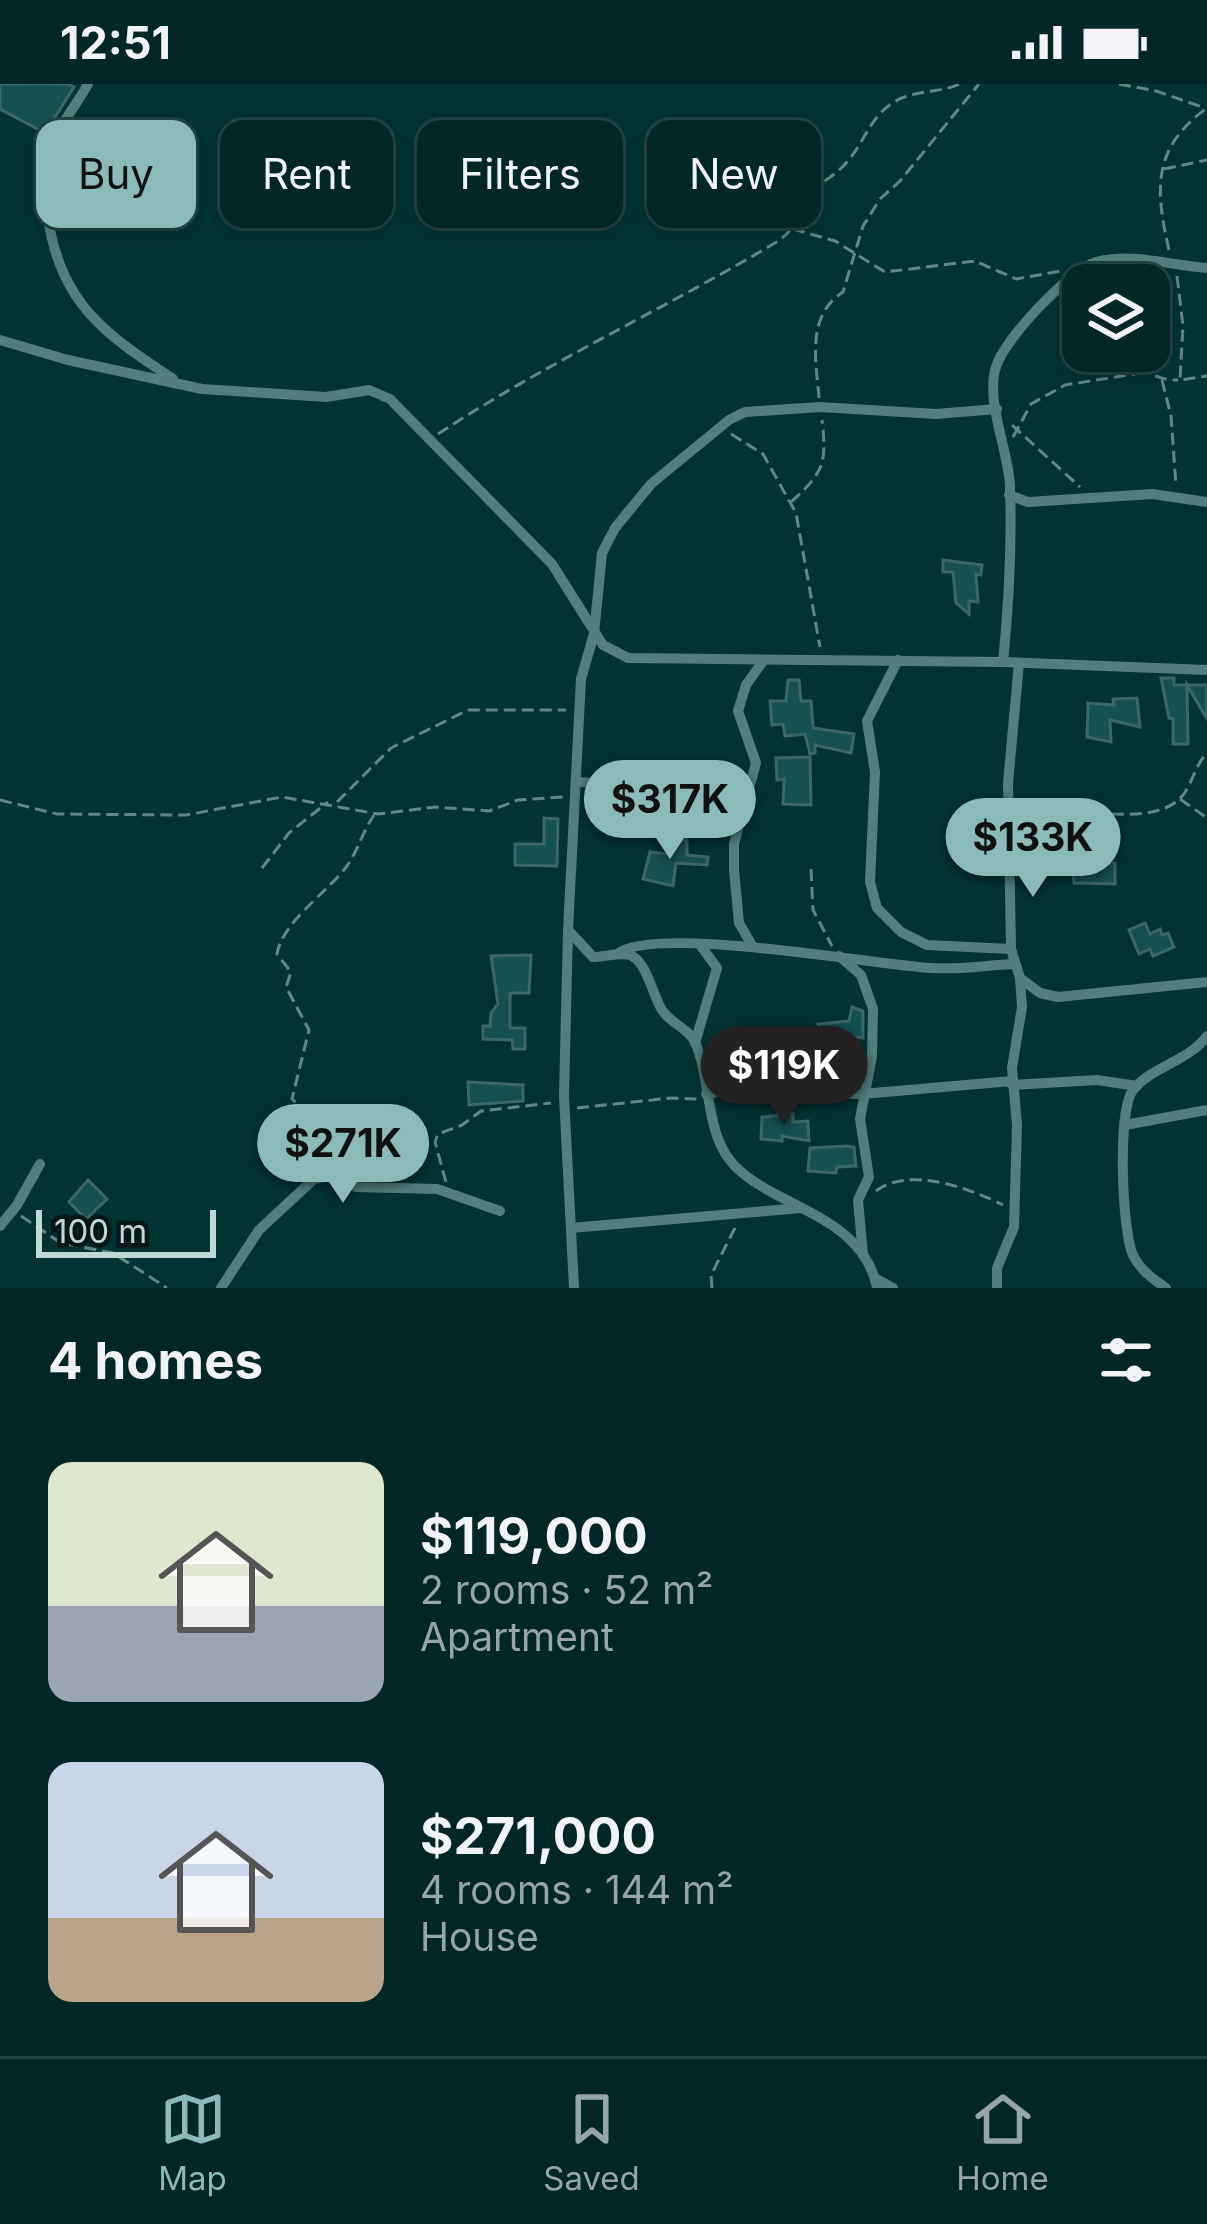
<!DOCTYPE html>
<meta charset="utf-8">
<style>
body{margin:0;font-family:Inter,sans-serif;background:#0f3232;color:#f1f3f6;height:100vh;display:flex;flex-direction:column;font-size:45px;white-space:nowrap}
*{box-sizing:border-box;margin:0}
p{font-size:39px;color:#96a5a7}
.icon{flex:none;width:66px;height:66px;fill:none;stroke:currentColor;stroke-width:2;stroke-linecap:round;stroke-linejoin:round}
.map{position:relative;height:1204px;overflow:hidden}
.details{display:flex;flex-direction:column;background:#012626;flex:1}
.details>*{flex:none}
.top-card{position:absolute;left:36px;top:36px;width:1137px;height:108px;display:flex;gap:24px}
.controls{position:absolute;left:1062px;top:180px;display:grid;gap:24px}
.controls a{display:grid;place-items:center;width:108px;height:108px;border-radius:24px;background:#012626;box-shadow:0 6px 18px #0003,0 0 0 3px #234343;font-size:60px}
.scale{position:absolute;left:36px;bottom:30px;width:180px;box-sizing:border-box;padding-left:12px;border:6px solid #c1d8d7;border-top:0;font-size:33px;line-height:42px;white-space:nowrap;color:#c1d8d7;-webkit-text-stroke:9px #051717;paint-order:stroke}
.price{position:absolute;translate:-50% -102px;padding:0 27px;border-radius:42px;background:#8bbbb9;color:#111;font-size:39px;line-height:78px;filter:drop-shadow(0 3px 6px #0008)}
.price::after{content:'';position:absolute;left:50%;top:72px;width:36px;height:27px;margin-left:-18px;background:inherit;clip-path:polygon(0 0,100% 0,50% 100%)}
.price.on{background:#222;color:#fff}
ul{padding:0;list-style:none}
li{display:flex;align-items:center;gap:36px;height:300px;padding:0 48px}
li span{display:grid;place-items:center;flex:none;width:336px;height:240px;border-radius:24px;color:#555}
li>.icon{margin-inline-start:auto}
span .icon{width:144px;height:144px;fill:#fffc;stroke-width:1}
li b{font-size:51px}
h2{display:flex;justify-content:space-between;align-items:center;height:144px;padding:0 48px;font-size:51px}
.chip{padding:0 42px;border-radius:24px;background:#012626;box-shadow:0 6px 18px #0003,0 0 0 3px #234343;font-size:42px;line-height:108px}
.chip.on{background:#8bbbb9;color:#111}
.status{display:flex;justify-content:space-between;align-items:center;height:84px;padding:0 60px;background:#012626;direction:ltr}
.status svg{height:33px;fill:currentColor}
.menu{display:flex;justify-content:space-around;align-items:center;height:168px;border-top:3px solid #234343;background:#012626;font-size:33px;color:#96a5a7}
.menu a{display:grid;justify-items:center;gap:6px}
.menu .on{color:#8bbbb9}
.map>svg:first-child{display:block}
.building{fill:#155151;stroke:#3b6766;stroke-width:3}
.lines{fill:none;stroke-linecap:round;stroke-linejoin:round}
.path{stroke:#628786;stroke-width:3;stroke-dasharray:12 6;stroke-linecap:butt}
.street{stroke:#527f7e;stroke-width:10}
</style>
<div class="status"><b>12:51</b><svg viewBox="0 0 49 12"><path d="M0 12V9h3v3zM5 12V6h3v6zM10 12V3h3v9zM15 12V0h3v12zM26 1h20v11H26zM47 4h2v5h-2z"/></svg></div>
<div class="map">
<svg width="1207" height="1204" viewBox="0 0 1207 1204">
<rect width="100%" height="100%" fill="#013333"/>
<g class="building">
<path d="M0,0H68L74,3L45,49L0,25Z"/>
<path d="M943,476L982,481L981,491L976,490L978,518L969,517V530L956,519L953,488H943Z"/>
<path d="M1161,594H1174V601H1207V635L1187,601L1188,660H1173V635L1169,634Z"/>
<path d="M788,596H799L801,617H811L813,644L854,650L851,669L815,661V669L810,670L805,650L785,652L783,640L772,641L770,617H786Z"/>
<path d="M1137,614L1140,643L1110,636L1111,658L1087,653L1088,619L1114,621L1113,615Z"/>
<path d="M810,673L811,721L783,720L784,695L777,696L776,674Z"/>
<path d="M544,734L558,735L557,782L515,781V760H544Z"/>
<path d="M667,754L687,756V771L708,773L707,781L676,779L673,802L643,795L650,768L668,770Z"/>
<path d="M1090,779H1115V800L1074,799L1073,785L1090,784Z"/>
<path d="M1145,839L1150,850L1160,845L1162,851L1168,849L1174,863L1153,872L1150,865L1139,870L1129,846Z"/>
<path d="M531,871L529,909H510V944H525V965H513L512,956L483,955V942H490L491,929L498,920L491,872Z"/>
<path d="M852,923L863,927V954L854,953L857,1000L848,983L833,985L832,968H820L818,940L849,937Z"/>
<path d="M468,998L523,1001V1017L469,1021Z"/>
<path d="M793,1030V1038L808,1037L809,1057L782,1052V1057L761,1055L762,1033Z"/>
<path d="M847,1062L854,1063L856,1082L837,1083L836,1089L808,1087L810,1064Z"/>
<path d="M88,1096L107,1115L86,1135L69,1118Z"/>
</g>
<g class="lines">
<g class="path">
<path d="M1119,0L1156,7L1205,24"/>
<path d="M1164,85L1207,76"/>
<path d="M793,145L835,157L885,188L975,177L1016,195L1061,187"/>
<path d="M1169,166C1155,105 1152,64 1207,24"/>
<path d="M1177,192L1183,242L1180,296L1207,292"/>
<path d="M1139,201L1146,186"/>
<path d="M1130,267C1142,287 1154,296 1178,296"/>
<path d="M1162,296L1171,332L1176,402"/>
<path d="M819,314C816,276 806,232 843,208L863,142L880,115L900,97L979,0"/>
<path d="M1012,341L1080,403"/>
<path d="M438,350C546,279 664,225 775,159C793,149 797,133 807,116C816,99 835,93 847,78C863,60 870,34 891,20C912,5 937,10 960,0"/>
<path d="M731,350L763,370L796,429L820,563"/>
<path d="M1013,353L1031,320L1065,301L1147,288"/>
<path d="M791,418C824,388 827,380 822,336"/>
<path d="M1180,715L1207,734"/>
<path d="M0,716L57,730L186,731L282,713L378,730L436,723L489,727L518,716L563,713"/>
<path d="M337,718L391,664L468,626H566"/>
<path d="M1022,725C1065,720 1140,744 1176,718C1192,706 1193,683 1207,669"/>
<path d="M262,784L289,749L328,718"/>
<path d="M811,785L813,826L832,862"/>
<path d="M577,1024L671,1014L699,1015"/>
<path d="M327,1081L312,1034L292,1015L309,946L286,903L291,888L277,870C282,838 328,808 347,782C358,766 363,747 374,731"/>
<path d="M446,1098L435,1058L438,1050L462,1041L481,1027L551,1019"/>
<path d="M876,1107C909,1082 969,1104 1003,1121"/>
<path d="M21,1132L61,1159L113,1169L167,1204"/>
<path d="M712,1204L711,1191L737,1140"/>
</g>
<g class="street">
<path d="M88,0C74,26 50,52 42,81C38,97 46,118 48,135C62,221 105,250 173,295"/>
<path d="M0,256L68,276L202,305L326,313L369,306L390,315L552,480L603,561L628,574L1003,578L1207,586"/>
<path d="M1009,411L1028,418L1152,410L1207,418"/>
<path d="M898,576L867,637L875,688L870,798L877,824L901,848L927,861L1011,865"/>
<path d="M1003,578C1009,519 1012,461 1010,402C1009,368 985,317 996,283C1004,255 1069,187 1096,178C1129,168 1174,182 1207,184"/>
<path d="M1019,579L1008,699L1011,865L1020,894L1040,909L1058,913L1207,898"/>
<path d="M576,698L657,702L744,716"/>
<path d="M568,846L593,873C604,873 620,868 630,871C647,877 653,913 662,926C671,940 687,943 695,958C713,998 703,1056 740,1087C784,1125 864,1135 877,1204"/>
<path d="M753,863L739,839L734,786V760L756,679L738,627L746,601L764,576"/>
<path d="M617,870C653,840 876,881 931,884C959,886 987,881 1015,880"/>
<path d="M839,872L861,891L873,925L872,972L860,1035L869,1093L858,1116L863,1171"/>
<path d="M695,959L717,884L701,862"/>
<path d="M1012,1001L1097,996L1137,1002"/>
<path d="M706,1010L760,1001L816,1009L862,1010L1012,997"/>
<path d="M1125,1041L1207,1026"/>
<path d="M0,1142L17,1121L40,1080"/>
<path d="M571,1144L801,1124"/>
<path d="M875,1194L893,1204"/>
<path d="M221,1204L259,1146L314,1095L334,1091L356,1103L437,1105L500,1127"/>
<path d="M574,1204L564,1012L568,846L581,595L594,550L602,469L615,444L651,400L729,336L745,328L820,323L936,330L997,325"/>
<path d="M997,1204V1184L1014,1143L1017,1041L1012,984L1022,923L1020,894"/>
<path d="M1166,1204C1153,1195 1140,1186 1133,1171C1122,1147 1117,1027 1133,1006C1152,982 1188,978 1207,952"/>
</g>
</g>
</svg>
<div class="controls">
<a><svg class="icon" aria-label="layers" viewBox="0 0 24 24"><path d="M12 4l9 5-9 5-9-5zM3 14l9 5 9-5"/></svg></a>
</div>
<div class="scale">100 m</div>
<b class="price" style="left:670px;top:778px">$317K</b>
<b class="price" style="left:1033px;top:816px">$133K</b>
<b class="price on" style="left:784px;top:1044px">$119K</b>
<b class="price" style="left:343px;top:1122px">$271K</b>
<div class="top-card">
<a class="chip on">Buy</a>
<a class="chip">Rent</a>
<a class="chip">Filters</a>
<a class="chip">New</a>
</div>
</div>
<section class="details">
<h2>4 homes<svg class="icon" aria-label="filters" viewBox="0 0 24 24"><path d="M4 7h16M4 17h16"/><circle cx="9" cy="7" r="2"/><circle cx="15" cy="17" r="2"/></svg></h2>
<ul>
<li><span style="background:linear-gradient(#dfe7d0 60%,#9aa5b1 0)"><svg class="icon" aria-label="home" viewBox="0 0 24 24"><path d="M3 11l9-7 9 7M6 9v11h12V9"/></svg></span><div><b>$119,000</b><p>2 rooms · 52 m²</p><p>Apartment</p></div></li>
<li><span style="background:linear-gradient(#c9d6e8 65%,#b9a48a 0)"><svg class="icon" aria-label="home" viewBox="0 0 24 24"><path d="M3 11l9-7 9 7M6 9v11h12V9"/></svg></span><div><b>$271,000</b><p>4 rooms · 144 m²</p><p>House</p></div></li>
</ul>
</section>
<nav class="menu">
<a class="on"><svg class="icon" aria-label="map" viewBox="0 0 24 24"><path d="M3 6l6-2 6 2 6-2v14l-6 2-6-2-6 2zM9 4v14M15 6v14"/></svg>Map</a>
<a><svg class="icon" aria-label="saved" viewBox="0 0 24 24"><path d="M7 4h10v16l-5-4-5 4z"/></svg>Saved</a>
<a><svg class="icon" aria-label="home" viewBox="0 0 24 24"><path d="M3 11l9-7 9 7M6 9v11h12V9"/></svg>Home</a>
</nav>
